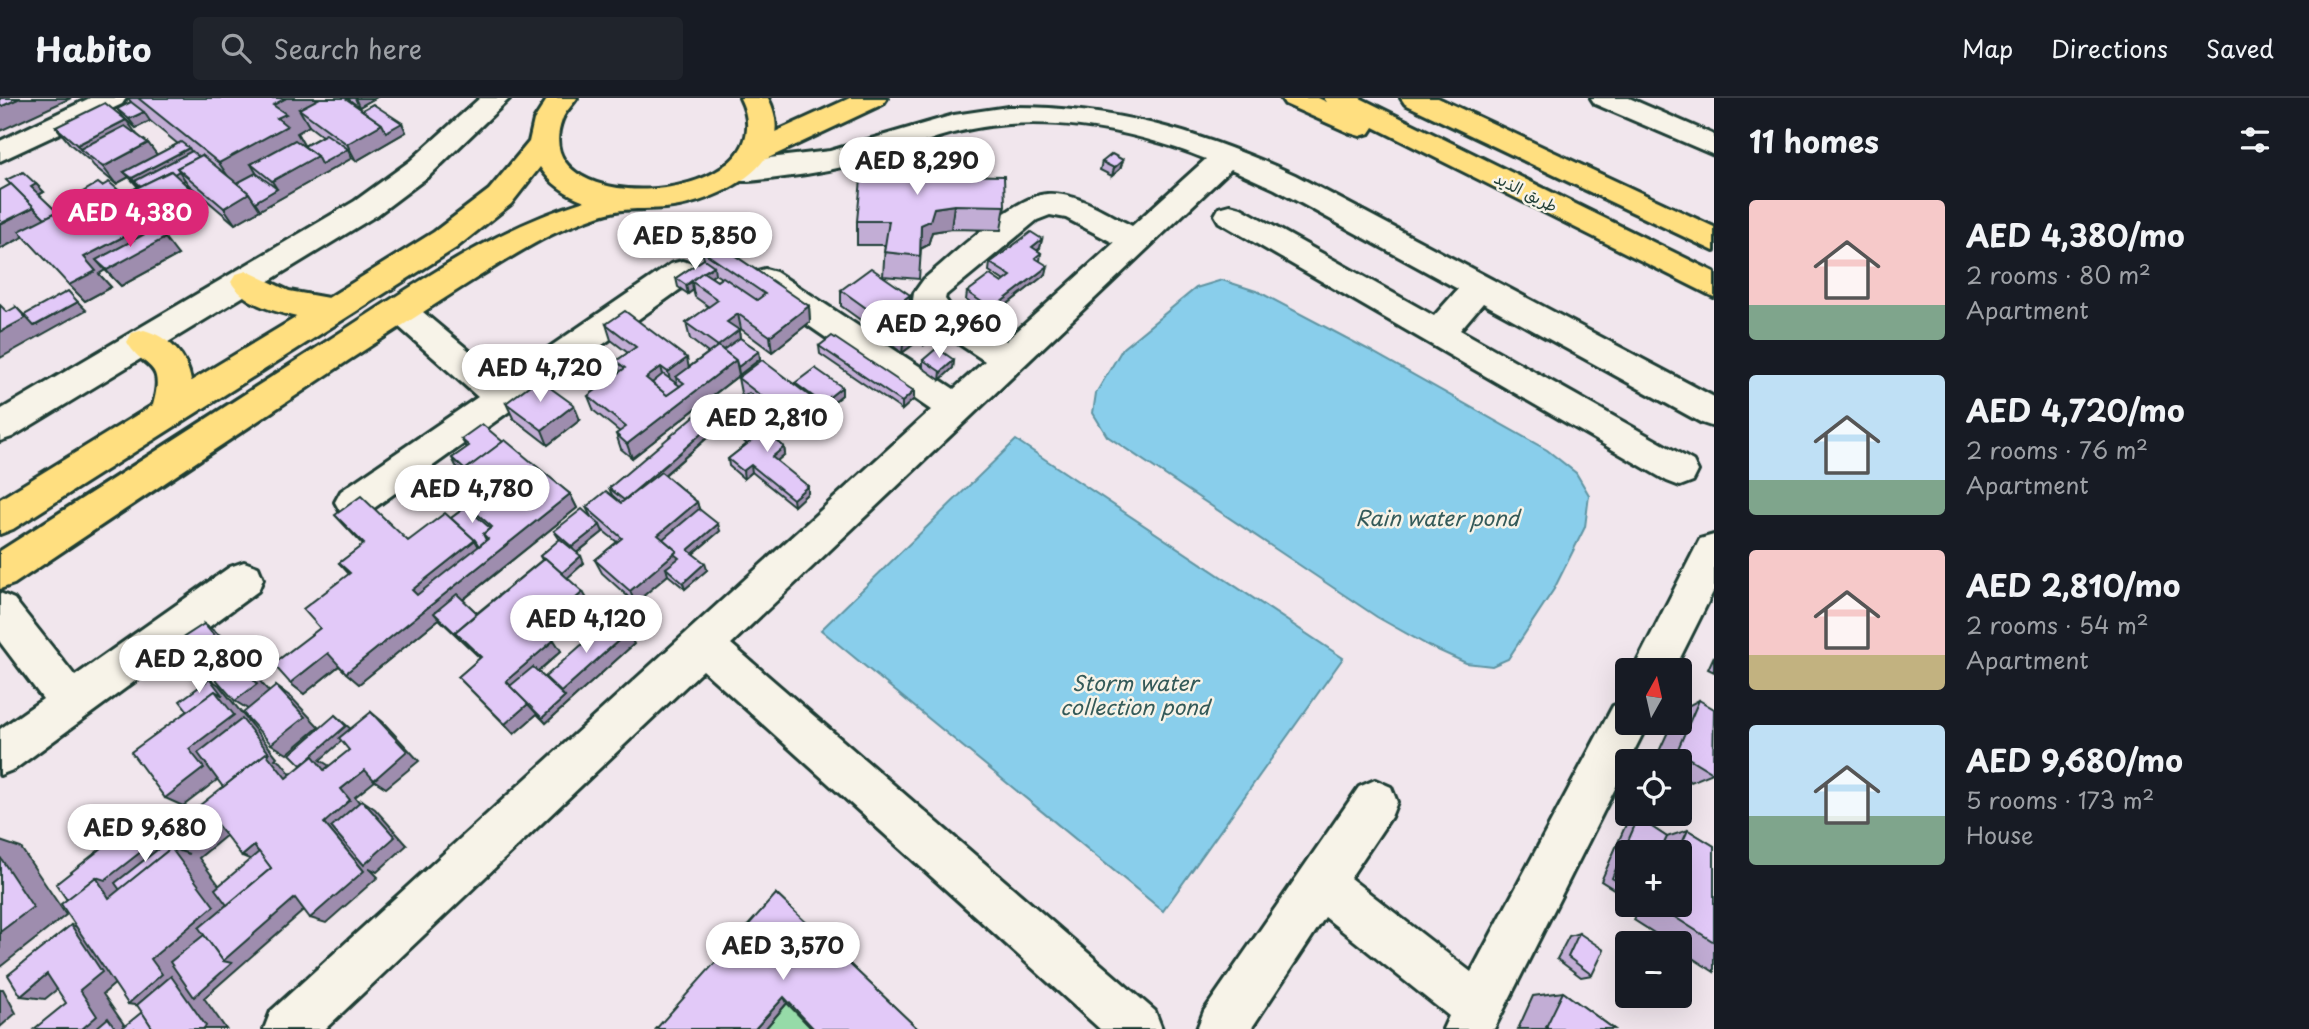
<!DOCTYPE html>
<meta charset="utf-8">
<style>
body{margin:0;font-family:"Playpen Sans","Playpen Sans Arabic",sans-serif;background:#20242c;color:#f1f3f6;height:100vh;display:flex;flex-direction:column;font-size:26px;white-space:nowrap}
*{box-sizing:border-box;margin:0}
p{font-size:23px;color:#9ea1a6}
.icon{flex:none;width:38px;height:38px;fill:none;stroke:currentColor;stroke-width:2;stroke-linecap:round;stroke-linejoin:round}
.map{position:relative;flex:1;overflow:hidden}
.side{display:flex;flex-direction:column;background:#171b24;width:595px}
.side>*{flex:none}
.needle{width:46px;rotate:8deg}
.fabs{position:absolute;left:1615px;top:560px;display:grid;gap:14px}
.fabs a{display:grid;place-items:center;width:77px;height:77px;border-radius:7px;background:#171b24;box-shadow:0 7px 28px #0002;font-size:35px}
.price{position:absolute;translate:-50% -60px;padding:0 16px;border-radius:24px;background:#fff;color:#222;font-size:23px;line-height:46px;filter:drop-shadow(0 2px 4px #0008)}
.price::after{content:'';position:absolute;left:50%;top:42px;width:21px;height:16px;margin-left:-10px;background:inherit;clip-path:polygon(0 0,100% 0,50% 100%)}
.price.on{background:#db2777;color:#fff}
ul{padding:0;list-style:none}
li{display:flex;align-items:center;gap:21px;height:175px;padding:0 35px}
li span{display:grid;place-items:center;flex:none;width:196px;height:140px;border-radius:7px;color:#555}
li>.icon{margin-inline-start:auto}
span .icon{width:84px;height:84px;fill:#fffc;stroke-width:1}
li b{font-size:30px}
h2{display:flex;justify-content:space-between;align-items:center;height:84px;padding:0 35px;font-size:30px}
header{display:flex;align-items:center;gap:42px;box-sizing:border-box;height:98px;padding:0 35px;background:#171b24;border-bottom:2px solid #363941}
header strong{font-size:33px}
nav{display:flex;gap:38px;margin-inline-start:auto;font-size:24px}
.search{width:490px;height:63px;background:#20242c;display:flex;align-items:center;gap:18px;box-sizing:border-box;padding:0 24px;border-radius:7px;color:#9ea1a6;font-size:26px}
main{display:flex;flex:1;min-height:0}
.map>svg:first-child{display:block}
.green{fill:#96dba8;stroke:#5a8c6e;stroke-width:2}
.water{fill:#89ceeb;stroke:#5f94a2;stroke-width:2}
.lines{fill:none;stroke-linecap:round;stroke-linejoin:round}
.minor-casing{stroke:#1f3d34;stroke-width:6}
.major-casing{stroke:#1f3d34;stroke-width:6}
.highway-casing{stroke:#1f3d34;stroke-width:6}
.minor{fill:#f7f3e8;fill-rule:evenodd}
.major{fill:#ffdf80;fill-rule:evenodd}
.highway{fill:#ffdf80;fill-rule:evenodd}
.wall{fill:#c2add5;stroke:#1f3d34;stroke-width:2;fill-rule:evenodd}
.shaded-wall{fill:#9e8dae;stroke:#1f3d34;stroke-width:2}
.building{fill:#e2c9f8;stroke:#1f3d34;stroke-width:2}
.labels{text-anchor:middle;stroke-width:5;stroke-linejoin:round;paint-order:stroke}
.far-street-label{font-size:16px;fill:#1f3d34;stroke:#f7f3e8}
.water-label{font-size:21px;font-style:italic;fill:#345a59;stroke:#f7f3e8}
</style>
<header>
<strong>Habito</strong>
<div class="search"><svg class="icon" aria-label="search" viewBox="0 0 24 24"><circle cx="10" cy="10" r="6"/><path d="M15 15l6 6"/></svg>Search here</div>
<nav><a>Map</a><a>Directions</a><a>Saved</a></nav>
</header>
<main>
<div class="map">
<svg width="1714" height="931" viewBox="0 0 1714 931">
<rect width="100%" height="100%" fill="#f1e6ed"/>
<filter id="ink" filterUnits="userSpaceOnUse"><feTurbulence type="fractalNoise" baseFrequency=".0143" numOctaves="2"/><feDisplacementMap in="SourceGraphic" scale="14" xChannelSelector="R" yChannelSelector="G"/><feConvolveMatrix kernelMatrix="1 2 1 2 8 2 1 2 1" color-interpolation-filters="sRGB"/></filter>
<g filter="url(#ink)">
<path class="green" d="M787,905L812,931H765Z"/>
<g class="water">
<path d="M1222,182L1259,194L1369,252L1547,352L1576,375L1589,397L1585,429L1554,491L1508,561L1492,568L1466,565L1429,548L1377,519L1107,338L1093,315L1096,295L1123,250L1196,190Z"/>
<path d="M1016,342L1343,560L1163,813L821,532Z"/>
</g>
<g class="lines">
<defs>
<g id="minor">
<path d="M90,0H126L122,6L0,63V43Z"/>
<path d="M480,0H510L430,77L377,117L12,339L0,343V312L355,103L410,63Z"/>
<path d="M1591,0H1629L1714,37V57L1595,6Z"/>
<path d="M1008,9C1113,8 1201,34 1295,77L1714,299V329L1702,325L1483,205L1460,232L1693,363L1698,373L1693,383L1680,388L1667,383L1219,124L1215,117L1219,110L1230,107L1241,110L1434,218L1458,191L1275,91L1231,71L731,546L1155,913L1162,931H1100L703,572L325,931H264L271,913L931,312L754,190L749,182L754,174L765,171L776,174L954,291L985,263L926,224L913,202L914,195L924,181C951,159 1014,98 1047,96C1077,94 1107,116 1132,128L1206,61C1130,30 1038,14 957,34C931,40 906,51 881,59C847,69 812,76 777,80C760,82 742,85 725,81L720,74L725,67L735,64L830,53L954,17ZM1050,117L1066,120L1114,145L1006,243L950,208L945,201L946,197L1037,122Z"/>
<path d="M682,163L693,166L698,174L693,182L367,415L354,419L341,415L335,404L341,393L478,299L389,220L384,212L389,204L400,200L411,204L503,281L671,166Z"/>
<path d="M1714,437V492L1674,572H1633L1700,441Z"/>
<path d="M244,464L258,469L263,481L258,493L15,671L0,677V631L43,601L0,544V495L14,501L75,578L230,469Z"/>
<path d="M1628,602V625H1648L1494,931H1443L1449,918L1325,819L1251,931H1197L1204,913L1359,689L1375,682L1391,689L1397,704L1391,719L1350,780L1471,874L1613,608Z"/>
</g>
<path id="major" d="M548,0H577C572,8 565,13 562,22C523,126 794,109 740,0H768C799,60 729,98 679,108C660,112 641,110 622,112C606,114 586,122 571,128C538,141 508,161 478,179C435,206 392,234 349,262C237,337 125,411 14,486L0,491V453C107,385 214,316 321,247C404,194 489,132 585,103C566,96 551,86 540,69L511,106L456,150L13,431L0,436V401L153,307C166,261 143,273 127,244L132,235L144,232C169,239 187,257 191,283L297,219C274,213 244,206 231,184L236,176L247,173L289,193L328,200L434,134L489,92L529,44L534,22Z"/>
<g id="highway">
<path d="M850,0H887L883,6L764,62L754,64L744,62L740,55L744,48Z"/>
<path d="M1281,0H1318L1327,4L1324,0H1360L1714,174V199L1374,29L1370,35L1360,38L1350,35L1285,6Z"/>
<path d="M1401,0H1438L1714,129V153L1405,6Z"/>
</g>
</defs>
<use href="#minor" class="minor-casing"/>
<use href="#major" class="major-casing"/>
<use href="#highway" class="highway-casing"/>
<use href="#minor" class="minor"/>
<use href="#major" class="major"/>
<use href="#highway" class="highway"/>
</g>
<g class="wall">
<path d="M128,0H345L362,12L402,25L406,34L356,63L352,60L235,126L189,87L185,82L182,83L194,94L206,111L160,135L138,113L124,96L138,89L129,79L116,86L94,68L90,63L70,46L56,29L136,36L148,45L157,57L178,46L150,23L136,30L124,20L117,11L131,4ZM309,28L322,38L304,48L297,35Z"/>
<path d="M347,0H375L359,9Z"/>
<path d="M1123,62L1120,71L1112,78L1100,72L1102,64Z"/>
<path d="M930,71L1005,108L1001,132L951,131L932,134L928,147L921,151L919,181L883,178L885,147H857V123Z"/>
<path d="M36,86L44,94L39,97L54,111L102,88L123,96L130,104L127,106L178,157L121,188L105,172L99,176L111,189L85,203L24,138L0,151V92Z"/>
<path d="M1042,141L1040,150L1037,152L1041,155L1040,163L1046,176L991,219L966,202L967,194L1002,185L1004,183L989,173L990,165Z"/>
<path d="M702,153L809,208L810,224L772,254L741,231L739,233L740,240L759,253L760,261L632,360L621,351L616,336L620,334L594,313L588,298L620,274L616,263L628,255L611,242L606,226L689,269L708,255L690,241L686,225L709,209L695,199L693,192L688,196L678,189L676,180L704,161ZM715,176L721,180L717,183L711,179Z"/>
<path d="M841,192L909,213L940,235L924,247L918,243L902,255L889,245V237L900,229L899,221L880,236L841,208Z"/>
<path d="M819,248L914,293V301L902,312L820,256Z"/>
<path d="M923,262H954L953,270L940,282L923,270Z"/>
<path d="M738,280L795,287V285L842,289V297L822,313L816,308V317L792,336L786,331L774,340L784,349L785,356L777,363L808,395L794,408L752,374L744,381L729,368L728,361L747,346L742,342L740,334L765,315L764,314L740,333L726,322L724,314L744,298L741,295Z"/>
<path d="M506,305L580,322L548,347L513,320Z"/>
<path d="M720,319L722,327L665,377L697,404L699,411L720,433L693,456L707,472L685,491L668,477L635,505L602,475L595,462L617,444L601,431L603,434L577,455L584,465L567,480L590,506L551,539L561,553L538,574L549,584L545,579L634,546L546,625L533,612L537,616L514,636L458,579L480,560L439,521L359,586L339,568L304,596L290,585L349,476L339,465L363,447L335,417L408,443L451,420L464,410L454,401L445,387L463,374L456,368L452,360L467,350L461,341L503,344L570,396L577,410L463,502L477,515L542,462L540,458L560,442L554,433L591,419L586,409L621,405L612,397L609,390Z"/>
<path d="M1714,558V574L1708,571Z"/>
<path d="M1699,602L1713,675L1691,684L1680,677V663H1657L1655,662L1672,625H1680V612Z"/>
<path d="M1638,720L1667,739L1688,732L1714,748V874L1680,852V845H1670L1634,822L1639,808L1637,807H1680V754H1628V800L1601,783L1627,724Z"/>
<path d="M776,796L918,931H812L787,905L765,931Z"/>
<path d="M1579,835L1592,877L1581,879L1557,861L1569,838Z"/>
<path d="M1563,894L1614,931H1518L1533,898Z"/>
</g>
<g class="shaded-wall">
<path d="M20,0H71L0,33V9Z"/>
<path d="M286,0H338L299,11L309,28L297,35L304,47L251,66L261,83L234,87L219,65L277,20L273,7Z"/>
<path d="M355,0H375L359,9Z"/>
<path d="M144,14L150,23L136,30L129,21Z"/>
<path d="M126,22L139,39L81,52L77,47Z"/>
<path d="M402,25L406,34L356,63L347,46L382,26Z"/>
<path d="M148,45L161,62L124,74L129,79L116,86L103,69Z"/>
<path d="M189,50L195,59L135,83L139,88L138,89L132,80Z"/>
<path d="M348,51L352,60L260,112L255,104L277,91L272,83L317,58Z"/>
<path d="M1123,62L1120,71L1112,78L1114,70Z"/>
<path d="M179,73L185,82L152,100L145,91Z"/>
<path d="M36,86L44,94L38,97L31,89Z"/>
<path d="M194,94L206,111L160,135L147,119Z"/>
<path d="M249,95L260,112L235,126L224,110Z"/>
<path d="M123,96L130,104L116,112L109,103Z"/>
<path d="M102,98L109,106L50,125Z"/>
<path d="M954,107L951,131L932,134L928,147L920,151L921,127L934,110Z"/>
<path d="M34,109L50,125L0,151V126Z"/>
<path d="M148,126L161,142L165,140L178,157L121,188L96,162L105,172L99,176L111,189L85,203L69,187L84,159Z"/>
<path d="M1042,141L1040,150L1031,158L1032,149Z"/>
<path d="M714,168L715,176L699,188L692,183Z"/>
<path d="M1048,168L1046,176L991,219L992,211Z"/>
<path d="M692,184L693,192L688,196L686,187Z"/>
<path d="M910,197L909,213L880,236V220Z"/>
<path d="M78,204L86,212L0,260V234L19,224L16,209L35,228Z"/>
<path d="M809,208L810,224L772,254L770,238Z"/>
<path d="M738,216L741,231L739,233L741,248L725,260L718,248L727,224Z"/>
<path d="M941,226L940,235L924,247V239Z"/>
<path d="M919,235L918,243L902,255L903,247Z"/>
<path d="M759,253L760,261L739,277L738,269Z"/>
<path d="M687,260L690,276L676,279L677,285L672,289L668,274Z"/>
<path d="M736,262L739,277L632,360L627,346Z"/>
<path d="M954,262L953,270L940,282L941,274Z"/>
<path d="M661,269L665,284L654,293L646,280Z"/>
<path d="M842,289V297L822,313V305Z"/>
<path d="M914,293V301L902,312V304Z"/>
<path d="M815,302L816,317L792,336L791,321Z"/>
<path d="M763,306L764,314L740,333L739,326Z"/>
<path d="M574,307L580,322L548,347L542,332Z"/>
<path d="M720,319L722,327L627,409L624,402Z"/>
<path d="M785,323L786,331L770,344L769,336Z"/>
<path d="M784,349L785,356L772,367V359Z"/>
<path d="M751,367L752,374L744,381L743,373Z"/>
<path d="M808,388V395L794,408L793,401Z"/>
<path d="M570,396L577,410L440,520L434,515L439,521L359,586L346,575Z"/>
<path d="M697,404L701,418L665,447L658,437Z"/>
<path d="M718,426L720,433L690,458L688,452Z"/>
<path d="M600,427L603,434L575,456L572,449Z"/>
<path d="M475,442L479,449L423,504L412,492Z"/>
<path d="M677,453L681,466L666,470L668,477L635,505L630,493Z"/>
<path d="M581,458L584,465L564,483L560,476Z"/>
<path d="M705,465L707,472L685,491L683,485Z"/>
<path d="M583,494L590,506L549,541L541,530Z"/>
<path d="M204,526L220,537L272,597L251,613L235,603Z"/>
<path d="M628,534L634,546L546,625L542,620L565,599L561,594Z"/>
<path d="M554,542L561,553L515,593L506,583Z"/>
<path d="M328,555L341,566L304,596L290,585Z"/>
<path d="M210,581L219,587L277,659L275,661L281,664L301,689L221,679L183,708L165,700L215,593Z"/>
<path d="M276,588L291,599L319,629L287,656L271,646Z"/>
<path d="M528,606L537,616L514,636L505,626Z"/>
<path d="M371,614L383,624L419,663L386,690L375,683L355,699L364,710L362,702L375,711L407,747L377,774L369,770L378,779L326,825L310,820L324,725L341,691L365,672Z"/>
<path d="M335,617L353,633L320,662L328,667L338,681L301,667Z"/>
<path d="M215,724L233,732L199,760L236,810L259,765L242,758L254,748L295,800L311,806L204,900L226,931H203L148,909L128,906L94,814L96,779L126,731L146,739L162,760L171,750L180,753Z"/>
<path d="M0,743L21,750L66,817L0,869Z"/>
<path d="M71,827L93,833L124,878L103,896L127,931H82L80,892Z"/>
<path d="M47,876L71,880L45,901L21,898Z"/>
<path d="M0,891H3L16,915L0,929Z"/>
<path d="M784,899L787,905L765,931H755Z"/>
</g>
<g class="building">
<path d="M0,0H20L0,9Z"/>
<path d="M138,0H286L273,7L286,16L277,20L287,28L219,65Z"/>
<path d="M320,0H345L382,26L347,46L299,11Z"/>
<path d="M131,4L144,14L129,21L117,11Z"/>
<path d="M105,5L126,22L77,47L56,29Z"/>
<path d="M373,6L402,25L386,34L382,26L362,12Z"/>
<path d="M125,28L148,45L103,69L80,51Z"/>
<path d="M326,36L348,51L321,66L317,58L304,48Z"/>
<path d="M295,42L317,58L272,83L251,66Z"/>
<path d="M181,44L189,50L132,80L124,74Z"/>
<path d="M192,53L199,59L177,70L179,73L174,76L171,73L141,88L135,83Z"/>
<path d="M1112,56L1123,62L1114,70L1102,64Z"/>
<path d="M202,57L249,95L224,110L177,70Z"/>
<path d="M872,57L930,61V71L948,77L1004,78L1005,108L954,107L934,110L930,123L921,127L920,158L884,154L889,123H857L863,61Z"/>
<path d="M171,73L194,94L147,119L124,96Z"/>
<path d="M23,74L36,86L31,89L54,111L98,85L102,88L109,84L123,96L108,103L102,98L97,101L92,96L45,120L34,109L6,82Z"/>
<path d="M256,75L277,91L255,104L249,95L237,85Z"/>
<path d="M11,86L34,109L0,126V92Z"/>
<path d="M92,96L102,106L118,98L148,126L84,159L96,173L69,187L19,133Z"/>
<path d="M154,131L165,140L107,172L96,162Z"/>
<path d="M1031,134L1042,141L1032,149L1041,155L1035,160L1048,168L992,211L967,194L990,177L1002,185L1011,178L990,165Z"/>
<path d="M715,144L809,208L770,238L738,216L727,224L739,232L718,248L736,262L627,346L616,336L626,329L588,298L625,270L616,263L636,249L606,226L625,213L687,260L668,274L661,269L646,280L667,297L684,285L676,279L718,248L686,225L718,202L691,183L703,174L717,183L723,179L757,202L765,196L702,153Z"/>
<path d="M704,161L714,168L704,174H703L686,187L676,180Z"/>
<path d="M871,170L910,197L880,220L841,192Z"/>
<path d="M68,193L78,204L34,228L24,217Z"/>
<path d="M0,207L7,214L16,209L26,220L0,234Z"/>
<path d="M916,208L941,226L924,239L919,235L903,247L889,237L905,225L899,221Z"/>
<path d="M832,238L914,293L902,304L819,248Z"/>
<path d="M740,240L759,253L738,269L736,262L723,252Z"/>
<path d="M937,250L954,262L941,274L923,262Z"/>
<path d="M762,262L815,302L791,321L738,280Z"/>
<path d="M815,270L842,289L822,305L795,285Z"/>
<path d="M663,276L680,288L667,297L652,285Z"/>
<path d="M538,281L574,307L542,332L506,305Z"/>
<path d="M749,295L763,306L739,326L724,314Z"/>
<path d="M705,309L720,319L675,359L624,402L609,390Z"/>
<path d="M769,311L785,323L769,336L784,349L772,359L808,388L793,401L751,367L743,373L728,361L751,343L740,334Z"/>
<path d="M482,326L503,344L465,372L452,360L469,348L461,341Z"/>
<path d="M505,342L570,396L346,575L328,555L290,585L273,566L320,530L303,511L350,475L339,465L364,446L335,417L361,398L408,443L445,415L475,442L412,492L417,497L488,441L483,436L492,429L445,387Z"/>
<path d="M661,374L697,404L658,437L677,453L630,493L595,462L622,440L586,409L606,393L621,405Z"/>
<path d="M466,409L490,430L483,436L486,442L479,448L475,442L451,420Z"/>
<path d="M582,411L600,427L572,449L554,433Z"/>
<path d="M699,411L718,426L688,452L705,465L683,485L666,470L679,460L674,456L677,453L663,441Z"/>
<path d="M560,441L581,458L562,475L545,460L543,461L540,458Z"/>
<path d="M545,460L583,494L541,530L554,542L506,583L528,606L505,626L458,579L481,559L455,534Z"/>
<path d="M457,496L477,515L455,534L459,539L434,515Z"/>
<path d="M612,520L628,534L561,594L545,579Z"/>
<path d="M204,526L257,586L235,603L181,541Z"/>
<path d="M533,569L565,599L542,620L510,588Z"/>
<path d="M210,581L223,598L215,593L188,613L180,603Z"/>
<path d="M276,588L305,619L271,646L243,615Z"/>
<path d="M215,593L234,617L189,651L204,670L165,700L131,654Z"/>
<path d="M1699,602L1714,611L1713,675L1677,653Z"/>
<path d="M371,614L407,653L374,682L365,672L341,691L350,702L324,725L364,773L310,820L295,800L223,863L199,830L271,770L254,748L242,758L215,724L180,753L166,734L266,655L286,680L313,658L324,672L349,652L339,640Z"/>
<path d="M335,617L346,628L301,667L290,656Z"/>
<path d="M242,621L269,655L267,656L266,655L223,689L198,655Z"/>
<path d="M362,702L395,739L364,767L331,729Z"/>
<path d="M1638,720L1667,739L1660,754H1628V790L1612,780Z"/>
<path d="M126,731L142,753L105,782L96,779L67,802L56,786Z"/>
<path d="M1688,732L1714,748V844L1667,814L1670,807H1680V780L1682,775L1680,774V754H1678Z"/>
<path d="M171,741L180,753L189,756L171,750L120,792L115,785Z"/>
<path d="M171,750L214,808L151,861L162,876L128,906L61,806L96,779L109,800Z"/>
<path d="M259,754L271,770L227,807L215,791Z"/>
<path d="M0,759L33,809L0,834Z"/>
<path d="M776,796L918,931H814L784,899L755,931H656Z"/>
<path d="M71,827L102,874L80,892L97,918L82,931H34L66,905L47,876L21,898L8,877Z"/>
<path d="M1579,835L1604,852L1592,877L1568,859Z"/>
<path d="M204,837L223,863L232,865L194,899L170,864Z"/>
<path d="M171,878L206,928L203,931H153L137,907Z"/>
<path d="M1563,894L1614,931H1549L1546,929Z"/>
<path d="M142,914L153,931H121Z"/>
<path d="M108,920L116,931H95Z"/>
</g>
</g>
<g class="labels">
<g class="far-street-label">
<text transform="translate(1526 94) rotate(27)" y="6">طريق الذيد</text>
</g>
<g class="water-label">
<text x="1437" y="428">Rain water pond</text>
<text x="1135" y="593">Storm water<tspan x="1135" dy="24">collection pond</tspan></text>
</g>
</g>
</svg>
<div class="fabs">
<a><svg class="needle" viewBox="-14 -14 28 28"><path d="M0-13l5 13h-10z" fill="#e53935"/><path d="M0 13l5-13h-10z" fill="#9ea1a6"/></svg></a>
<a><svg class="icon" aria-label="locate" viewBox="0 0 24 24"><circle cx="12" cy="12" r="6"/><path d="M12 2v4M12 18v4M2 12h4M18 12h4"/></svg></a>
<a>+</a>
<a>−</a>
</div>
<b class="price" style="left:917px;top:99px">AED 8,290</b>
<b class="price on" style="left:130px;top:151px">AED 4,380</b>
<b class="price" style="left:695px;top:174px">AED 5,850</b>
<b class="price" style="left:939px;top:262px">AED 2,960</b>
<b class="price" style="left:540px;top:306px">AED 4,720</b>
<b class="price" style="left:767px;top:356px">AED 2,810</b>
<b class="price" style="left:472px;top:427px">AED 4,780</b>
<b class="price" style="left:586px;top:557px">AED 4,120</b>
<b class="price" style="left:199px;top:597px">AED 2,800</b>
<b class="price" style="left:145px;top:766px">AED 9,680</b>
<b class="price" style="left:783px;top:884px">AED 3,570</b>
</div>
<section class="side">
<h2>11 homes<svg class="icon" aria-label="filters" viewBox="0 0 24 24"><path d="M4 7h16M4 17h16"/><circle cx="9" cy="7" r="2"/><circle cx="15" cy="17" r="2"/></svg></h2>
<ul>
<li><span style="background:linear-gradient(#f6c9c9 75%,#7fa58c 0)"><svg class="icon" aria-label="home" viewBox="0 0 24 24"><path d="M3 11l9-7 9 7M6 9v11h12V9"/></svg></span><div><b>AED 4,380/mo</b><p>2 rooms · 80 m²</p><p>Apartment</p></div></li>
<li><span style="background:linear-gradient(#bfe0f5 75%,#7fa58c 0)"><svg class="icon" aria-label="home" viewBox="0 0 24 24"><path d="M3 11l9-7 9 7M6 9v11h12V9"/></svg></span><div><b>AED 4,720/mo</b><p>2 rooms · 76 m²</p><p>Apartment</p></div></li>
<li><span style="background:linear-gradient(#f6c9c9 75%,#c2b280 0)"><svg class="icon" aria-label="home" viewBox="0 0 24 24"><path d="M3 11l9-7 9 7M6 9v11h12V9"/></svg></span><div><b>AED 2,810/mo</b><p>2 rooms · 54 m²</p><p>Apartment</p></div></li>
<li><span style="background:linear-gradient(#bfe0f5 65%,#7fa58c 0)"><svg class="icon" aria-label="home" viewBox="0 0 24 24"><path d="M3 11l9-7 9 7M6 9v11h12V9"/></svg></span><div><b>AED 9,680/mo</b><p>5 rooms · 173 m²</p><p>House</p></div></li>
</ul>
</section>
</main>
